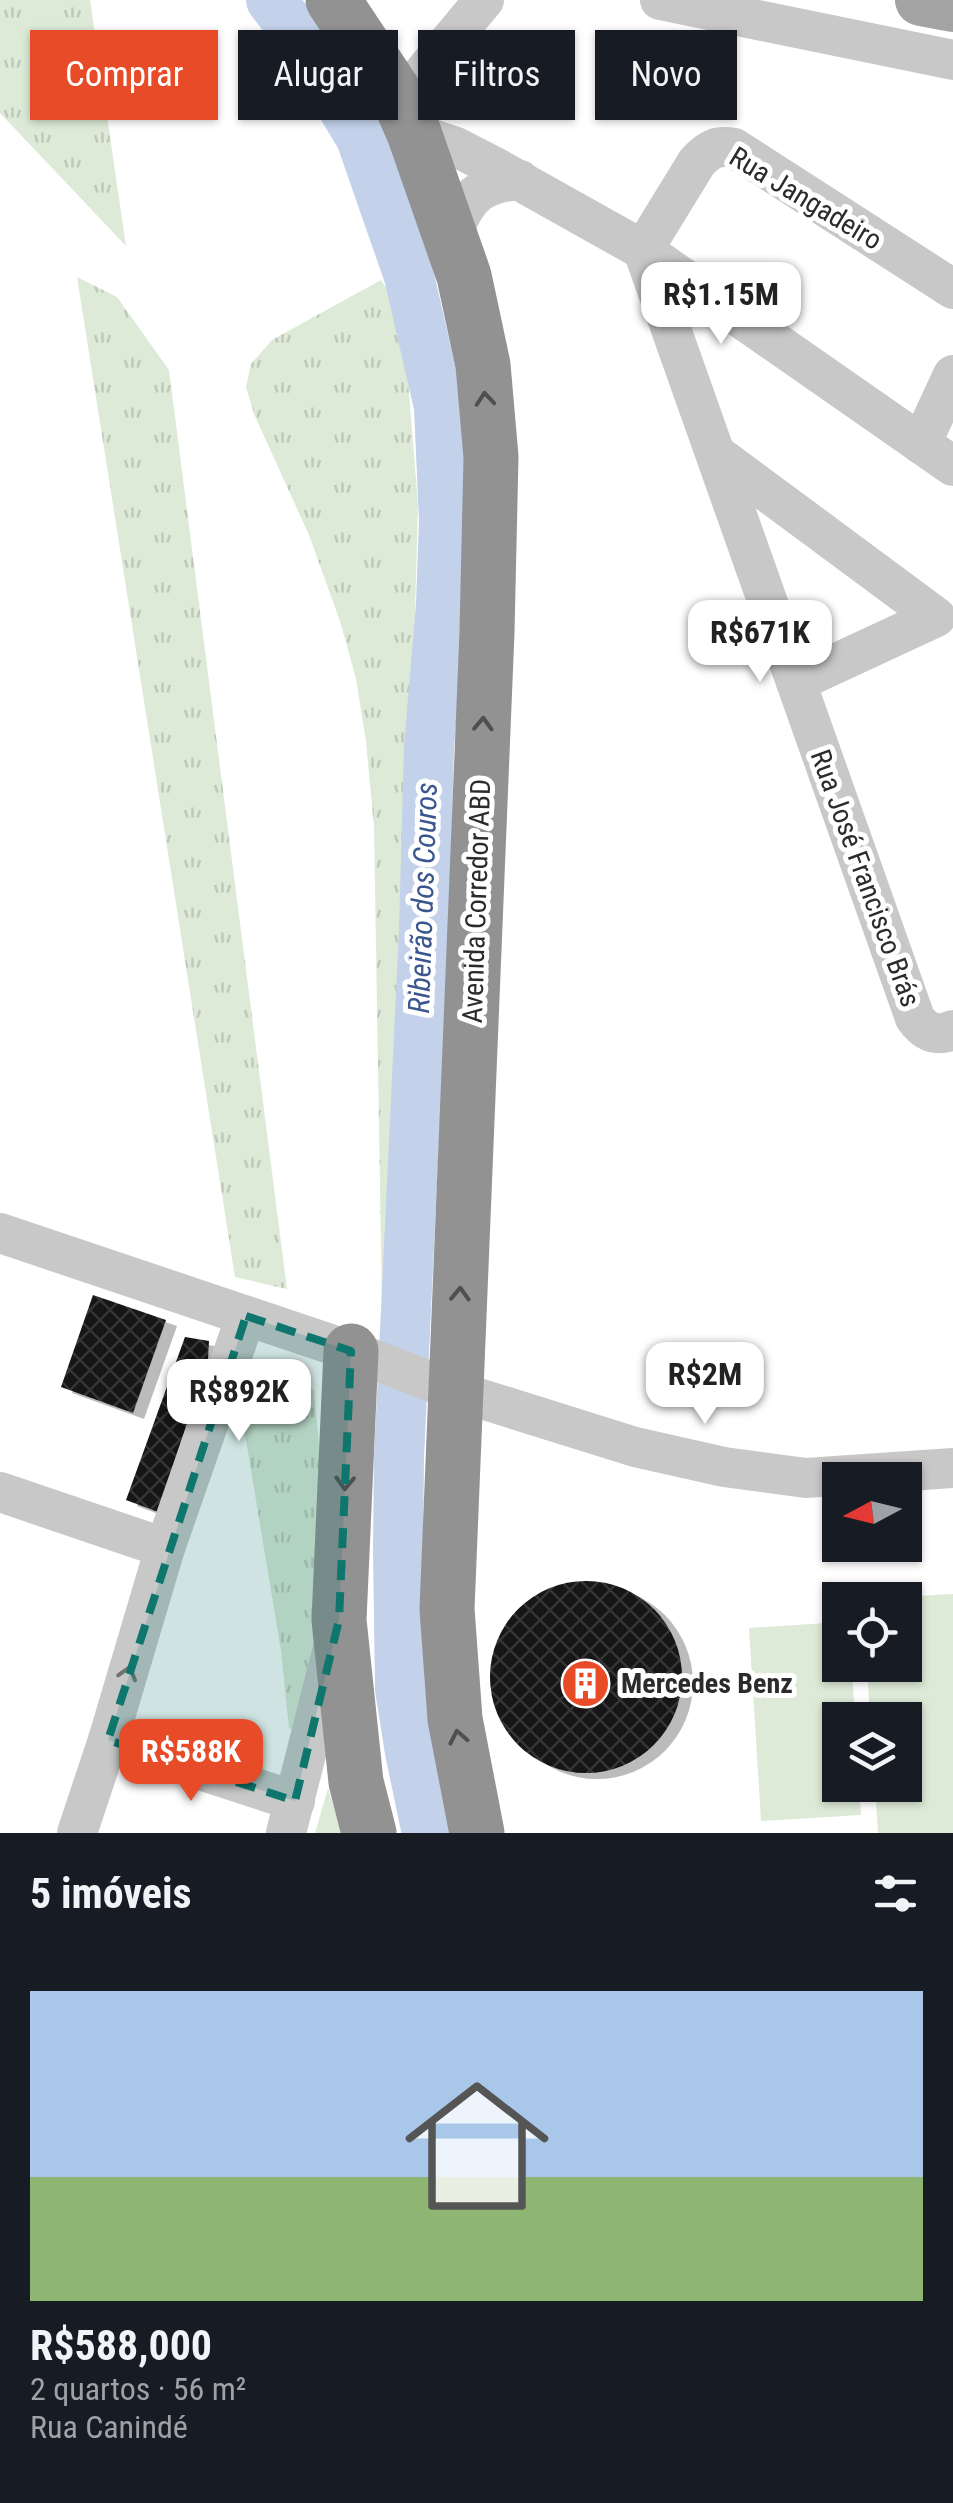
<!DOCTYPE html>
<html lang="pt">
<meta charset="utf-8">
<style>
body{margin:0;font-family:"Roboto Condensed",sans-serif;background:#242831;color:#f1f3f6;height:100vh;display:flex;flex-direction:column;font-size:38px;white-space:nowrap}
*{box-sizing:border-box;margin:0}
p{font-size:32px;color:#9ea1a6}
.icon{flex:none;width:55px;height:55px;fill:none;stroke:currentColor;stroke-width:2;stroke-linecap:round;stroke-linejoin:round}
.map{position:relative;height:1833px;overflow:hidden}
.side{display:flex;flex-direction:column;background:#171b24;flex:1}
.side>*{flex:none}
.guide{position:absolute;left:30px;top:30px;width:895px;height:90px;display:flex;gap:20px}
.needle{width:65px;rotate:263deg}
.buttons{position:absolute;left:822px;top:1462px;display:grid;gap:20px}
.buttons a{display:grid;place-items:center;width:100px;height:100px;border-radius:0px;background:#171b24;box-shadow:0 2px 8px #0004;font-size:50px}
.price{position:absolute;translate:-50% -85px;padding:0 22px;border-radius:20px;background:#fff;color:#222;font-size:32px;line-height:65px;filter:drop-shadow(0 2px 5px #0008)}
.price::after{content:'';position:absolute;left:50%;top:60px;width:30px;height:22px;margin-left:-15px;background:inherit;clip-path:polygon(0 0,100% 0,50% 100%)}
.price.current{background:#e84b28;color:#fff}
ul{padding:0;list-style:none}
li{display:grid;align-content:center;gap:20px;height:530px;padding:0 30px}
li+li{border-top:2px solid #363941}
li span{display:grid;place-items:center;height:310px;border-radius:0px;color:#555}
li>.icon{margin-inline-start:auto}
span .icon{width:180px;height:180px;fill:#fffc;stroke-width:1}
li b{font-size:42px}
h2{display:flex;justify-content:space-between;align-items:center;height:120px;padding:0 30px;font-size:42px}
.pill{padding:0 35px;border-radius:0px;background:#171b24;box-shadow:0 2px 8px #0004;font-size:35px;line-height:90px}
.pill.current{background:#e84b28;color:#fff}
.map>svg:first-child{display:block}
.grass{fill:url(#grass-tufts)}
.park{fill:#ddead8}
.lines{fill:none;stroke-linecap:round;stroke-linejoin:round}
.river{stroke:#c3d1eb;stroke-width:50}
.building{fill:url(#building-cross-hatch);filter:url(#shadow)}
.minor{stroke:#c8c8c8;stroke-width:40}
.major{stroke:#a3a3a3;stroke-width:52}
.highway{stroke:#929292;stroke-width:55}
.oneway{stroke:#4f4f4f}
.oneway2{stroke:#727272}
.marked{fill:#0f766e;fill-opacity:0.2;stroke:#0f766e;stroke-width:8;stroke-dasharray:20 12;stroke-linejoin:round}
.labels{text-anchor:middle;stroke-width:10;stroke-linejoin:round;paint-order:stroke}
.street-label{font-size:28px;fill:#2b2b2b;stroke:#fff}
.poi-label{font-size:28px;font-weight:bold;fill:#2b2b2b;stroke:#fff;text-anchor:start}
.water-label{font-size:30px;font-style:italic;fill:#39578e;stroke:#fff}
</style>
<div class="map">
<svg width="953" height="1833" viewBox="0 0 953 1833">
<defs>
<pattern id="grass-tufts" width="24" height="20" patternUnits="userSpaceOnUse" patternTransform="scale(2.5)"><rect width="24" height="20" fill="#ddead8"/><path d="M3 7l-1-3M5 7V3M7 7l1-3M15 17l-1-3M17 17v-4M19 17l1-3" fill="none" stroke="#bec9ba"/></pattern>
<pattern id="building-cross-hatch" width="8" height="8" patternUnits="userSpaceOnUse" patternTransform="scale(2.5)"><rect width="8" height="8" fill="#121212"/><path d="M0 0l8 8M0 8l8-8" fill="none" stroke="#353535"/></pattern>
<filter id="shadow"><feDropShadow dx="11" dy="6" stdDeviation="0" flood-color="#0004"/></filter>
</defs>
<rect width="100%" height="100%" fill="#fff"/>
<g class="grass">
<path d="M0,0H90L126,246L0,113Z"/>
<path d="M77,277L117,297L169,370L287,1289L235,1277Z"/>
<path d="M381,280L396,302L405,343L418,505L414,650L405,796L397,1307L382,1306L374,827L366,741L356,679L341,624L309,535L254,414L246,387L251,364L272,340Z"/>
<path d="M270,1372L314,1390L324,1501L318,1630L304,1736L289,1728L281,1651L241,1410L253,1377Z"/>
<path d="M328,1788L342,1833H315Z"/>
</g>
<g class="park">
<path d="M953,1594V1833H878L875,1785H905V1720H870L867,1665H905V1600L863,1599Z"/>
<path d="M840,1622V1665H852L855,1720H840V1785H859L861,1815L761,1821L749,1628Z"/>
</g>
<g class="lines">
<path class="river" d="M271,0L304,43L361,138L409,276L439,407L444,521L441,604L429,747L424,931L399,1457L398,1549L400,1689L410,1752L427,1833"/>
</g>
<g class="building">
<path d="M93,1295L166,1320L133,1413L61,1387Z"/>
<path d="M185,1337L209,1341L208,1359L158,1512L126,1500Z"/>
<circle cx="586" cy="1677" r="96"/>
</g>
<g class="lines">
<g class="minor">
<path d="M660,0L953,60"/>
<path d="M400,101L484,0"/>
<path d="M414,133L456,147L493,166L643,250L953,466"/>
<path d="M451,239C464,200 477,183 520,180"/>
<path d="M953,289L734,148C717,145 709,149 697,162L643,250L915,1018C925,1032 936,1037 953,1030"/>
<path d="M921,444L953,375"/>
<path d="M716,454L936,617L796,682"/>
<path d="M0,1233L351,1351L456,1391L635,1447L724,1467L806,1478L953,1468"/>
<path d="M0,1492L165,1548"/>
<path d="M108,1740L295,1801"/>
<path d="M77,1833L108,1740L165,1548L246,1316"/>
<path d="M286,1833L333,1648"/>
</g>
<path class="major" d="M921,0L953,6"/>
<g class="highway">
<path d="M333,0L400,101L414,133L464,276L483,365L491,457L487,632L447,1609L455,1719L477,1833"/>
<path d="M351,1351L339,1620L356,1782L369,1833"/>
</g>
</g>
<defs><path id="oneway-chevron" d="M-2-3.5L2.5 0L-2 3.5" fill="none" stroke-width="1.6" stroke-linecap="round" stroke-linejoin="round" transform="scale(2.5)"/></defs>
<g class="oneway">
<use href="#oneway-chevron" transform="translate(485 399) rotate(-95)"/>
<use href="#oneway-chevron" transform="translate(483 724) rotate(-88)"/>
<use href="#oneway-chevron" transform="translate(460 1294) rotate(-88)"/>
<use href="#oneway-chevron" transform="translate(345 1483) rotate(92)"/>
<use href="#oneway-chevron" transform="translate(458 1737) rotate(-101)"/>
</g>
<use class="oneway2" href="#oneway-chevron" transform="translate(128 1673) rotate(-74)"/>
<path class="marked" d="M246,1316L351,1351L339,1620L295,1801L108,1740Z"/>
<defs>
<symbol id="building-disc" viewBox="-11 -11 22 22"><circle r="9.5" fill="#e84b28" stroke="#fff"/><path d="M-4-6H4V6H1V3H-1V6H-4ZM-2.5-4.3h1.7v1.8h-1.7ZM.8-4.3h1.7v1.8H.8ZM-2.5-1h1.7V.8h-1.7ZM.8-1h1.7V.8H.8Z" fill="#fff"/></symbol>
</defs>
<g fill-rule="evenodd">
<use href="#building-disc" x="558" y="1656" width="55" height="55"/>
</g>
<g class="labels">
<g class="street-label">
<text transform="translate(806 198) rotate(31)" y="10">Rua Jangadeiro</text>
<text transform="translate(866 878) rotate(70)" y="10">Rua José Francisco Brás</text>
<text transform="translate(476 901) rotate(-88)" y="10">Avenida Corredor ABD</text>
</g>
<g class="poi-label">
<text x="621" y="1693">Mercedes Benz</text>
</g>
<g class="water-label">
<text transform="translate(423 898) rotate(-88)" y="10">Ribeirão dos Couros</text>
</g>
</g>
</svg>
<div class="buttons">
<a><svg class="needle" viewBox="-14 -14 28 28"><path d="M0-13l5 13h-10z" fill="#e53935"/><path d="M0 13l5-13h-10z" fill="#9ea1a6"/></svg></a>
<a><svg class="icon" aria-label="locate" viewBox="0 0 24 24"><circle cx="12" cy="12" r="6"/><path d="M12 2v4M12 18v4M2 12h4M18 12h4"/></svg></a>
<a><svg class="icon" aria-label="layers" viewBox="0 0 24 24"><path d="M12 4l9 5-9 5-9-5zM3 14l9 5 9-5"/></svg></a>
</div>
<b class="price" style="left:721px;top:347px">R$1.15M</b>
<b class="price" style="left:760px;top:685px">R$671K</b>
<b class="price" style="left:705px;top:1427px">R$2M</b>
<b class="price" style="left:239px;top:1444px">R$892K</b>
<b class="price current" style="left:191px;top:1804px">R$588K</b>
<div class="guide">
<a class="pill current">Comprar</a>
<a class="pill">Alugar</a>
<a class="pill">Filtros</a>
<a class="pill">Novo</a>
</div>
</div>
<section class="side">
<h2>5 imóveis<svg class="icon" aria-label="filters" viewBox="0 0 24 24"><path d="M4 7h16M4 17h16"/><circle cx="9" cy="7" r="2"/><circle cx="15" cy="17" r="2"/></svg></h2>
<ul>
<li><span style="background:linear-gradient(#a9c7e8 60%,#8fb573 0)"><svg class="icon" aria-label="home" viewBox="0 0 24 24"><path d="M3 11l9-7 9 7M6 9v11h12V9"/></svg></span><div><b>R$588,000</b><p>2 quartos · 56 m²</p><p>Rua Canindé</p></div></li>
</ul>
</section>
